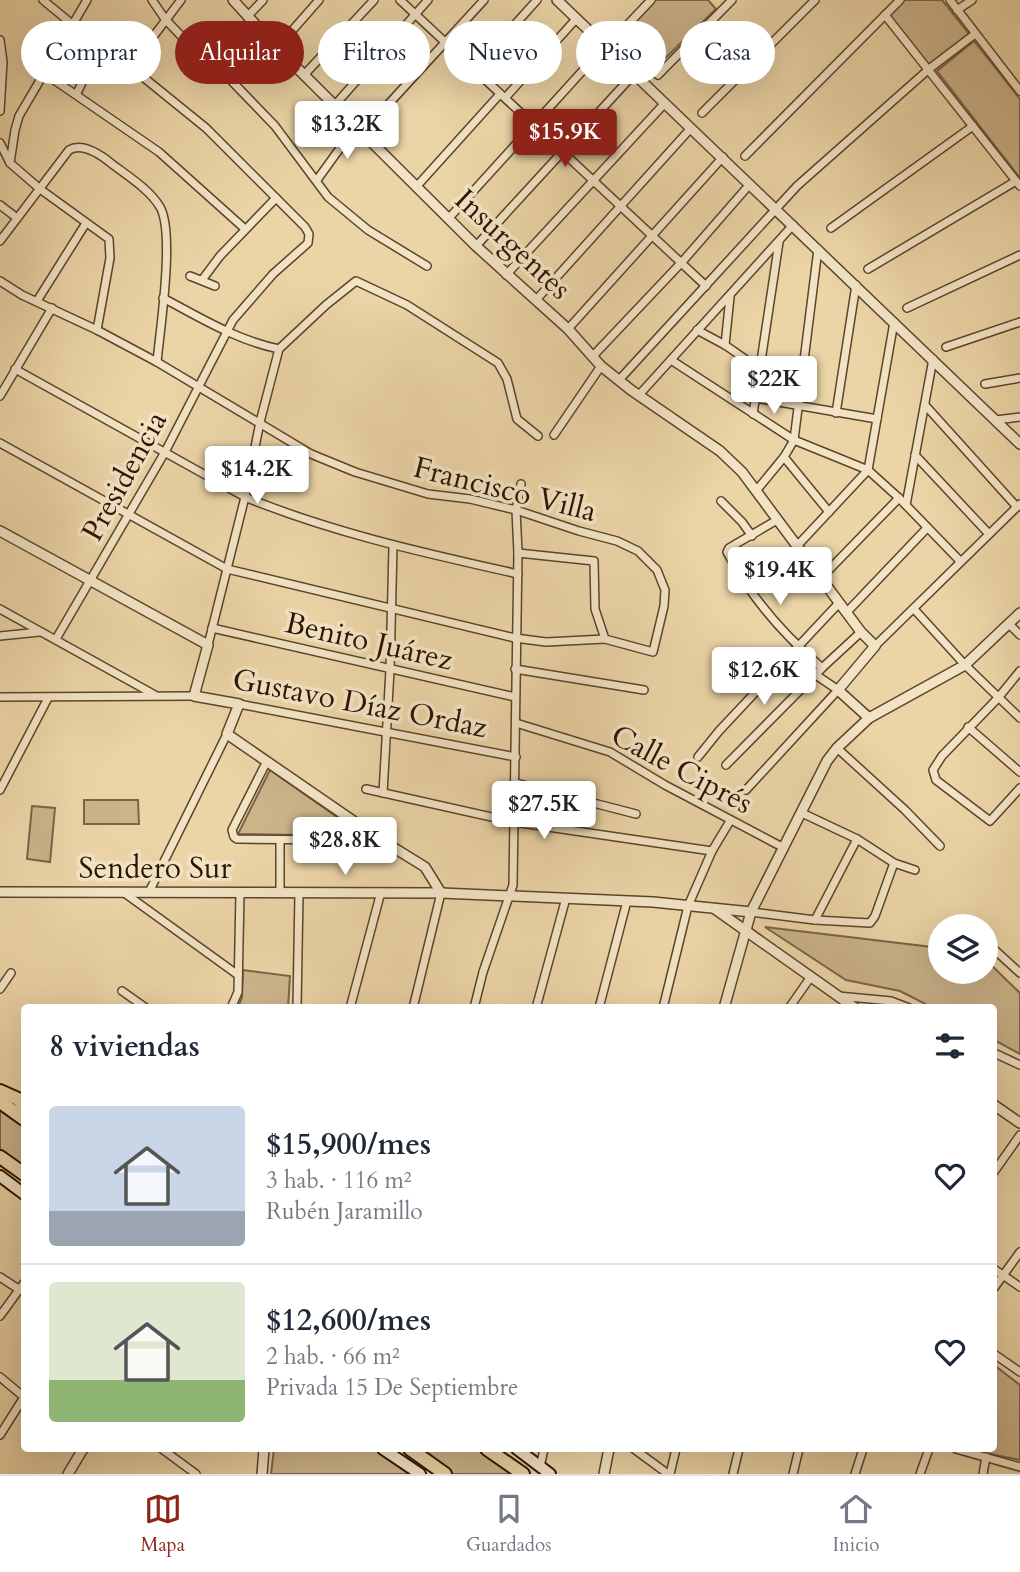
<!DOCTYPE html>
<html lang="es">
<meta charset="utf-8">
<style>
body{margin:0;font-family:Cardo,serif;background:#f2f2f3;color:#1f2937;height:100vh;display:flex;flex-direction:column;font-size:26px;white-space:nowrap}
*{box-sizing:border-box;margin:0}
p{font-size:23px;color:#747a83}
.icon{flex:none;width:38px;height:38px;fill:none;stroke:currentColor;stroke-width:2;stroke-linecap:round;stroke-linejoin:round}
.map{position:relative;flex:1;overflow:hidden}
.details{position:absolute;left:21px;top:1004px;width:976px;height:448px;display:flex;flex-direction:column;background:#fff;border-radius:7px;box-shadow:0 7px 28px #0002}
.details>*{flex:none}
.banner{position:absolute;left:21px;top:21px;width:978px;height:63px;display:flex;gap:14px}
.fabs{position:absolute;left:928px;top:914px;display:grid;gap:14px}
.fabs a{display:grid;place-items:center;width:70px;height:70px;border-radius:50%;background:#fff;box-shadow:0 7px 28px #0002;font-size:35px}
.price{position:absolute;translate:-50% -60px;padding:0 16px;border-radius:7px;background:#fff;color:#222;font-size:23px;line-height:46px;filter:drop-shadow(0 2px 4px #0008)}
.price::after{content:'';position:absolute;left:50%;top:42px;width:21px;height:16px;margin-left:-10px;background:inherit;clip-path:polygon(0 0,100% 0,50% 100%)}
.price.current{background:#8f2418;color:#fff}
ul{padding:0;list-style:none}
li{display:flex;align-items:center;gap:21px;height:175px;padding:0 28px}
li+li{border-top:2px solid #e0e1e3}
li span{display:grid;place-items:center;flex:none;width:196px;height:140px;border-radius:7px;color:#555}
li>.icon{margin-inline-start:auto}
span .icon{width:84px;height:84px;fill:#fffc;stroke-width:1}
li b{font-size:30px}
h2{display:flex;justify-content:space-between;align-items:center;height:84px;padding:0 28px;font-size:30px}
.pill{padding:0 24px;border-radius:32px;background:#fff;box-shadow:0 7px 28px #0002;font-size:24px;line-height:63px}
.pill.current{background:#8f2418;color:#fff}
.tab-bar{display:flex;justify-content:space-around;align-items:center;height:98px;border-top:2px solid #e0e1e3;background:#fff;font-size:19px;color:#747a83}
.tab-bar a{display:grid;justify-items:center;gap:4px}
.tab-bar .current{color:#8f2418}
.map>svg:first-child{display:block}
.green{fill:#cbb38a;stroke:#7c6445;stroke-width:2}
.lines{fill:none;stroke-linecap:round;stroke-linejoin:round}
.minor-casing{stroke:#5c442a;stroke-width:10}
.tertiary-casing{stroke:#5c442a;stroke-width:12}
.secondary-casing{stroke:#2d1400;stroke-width:14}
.trunk-casing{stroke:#2d1400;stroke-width:16}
.minor{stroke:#f2e3c5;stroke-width:7}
.tertiary{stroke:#f2e3c5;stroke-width:9}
.secondary{stroke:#f2e3c5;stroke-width:10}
.trunk{stroke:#ebd4a6;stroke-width:12}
.labels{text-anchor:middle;stroke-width:7;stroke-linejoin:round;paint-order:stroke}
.street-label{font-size:30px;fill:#2d1400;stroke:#f2e3c5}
</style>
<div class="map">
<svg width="1020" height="1474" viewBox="0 0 1020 1474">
<rect width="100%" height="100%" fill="#ebd4a6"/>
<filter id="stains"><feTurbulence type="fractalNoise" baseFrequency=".00286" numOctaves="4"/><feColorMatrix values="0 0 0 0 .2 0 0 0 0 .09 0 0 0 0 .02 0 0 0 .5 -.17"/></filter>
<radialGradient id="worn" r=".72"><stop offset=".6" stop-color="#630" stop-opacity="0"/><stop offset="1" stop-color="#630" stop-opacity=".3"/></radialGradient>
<g class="green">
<path d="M654,0H708L716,9L655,68L620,32Z"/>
<path d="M903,0H942L969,34L930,66L888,14Z"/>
<path d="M974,41L1020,99V178L937,71Z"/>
<path d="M270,770L364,836L238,834Z"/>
<path d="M84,800H138L139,824H84Z"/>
<path d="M32,806L55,808L50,862L27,859Z"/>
<path d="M765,927L940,948V971H985V959L1020,993V1054L994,1040V1008H933L900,991L846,980Z"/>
<path d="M243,970L290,976L288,1008H238L242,997Z"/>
<path d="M0,1102L24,1118V1170L0,1152Z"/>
<path d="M994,1365L1020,1385V1460L965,1449H994Z"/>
<path d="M274,1449H378L415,1474H271Z"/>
<path d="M417,1449H485L519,1474H452Z"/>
</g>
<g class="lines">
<defs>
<g id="minor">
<path d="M43,0L72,24L101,43L206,128L305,227L309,234L308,243L273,274L233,320L165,452L56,639"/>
<path d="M152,0L165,19L186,41L220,69L275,126L328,197L368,230L427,266"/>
<path d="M400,0L706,286"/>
<path d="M651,0L617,36L638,59L658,75L732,0"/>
<path d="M950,0L1020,91"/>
<path d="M957,10L972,0"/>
<path d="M885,15L1020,186"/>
<path d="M247,17L263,0"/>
<path d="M0,40L3,62L0,111"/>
<path d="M277,48L319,0"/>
<path d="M131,66L181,0"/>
<path d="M474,70L537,0"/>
<path d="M44,73L159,152L245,229"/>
<path d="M304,75L374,0"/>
<path d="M77,93L101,43"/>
<path d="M505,98L576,19"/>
<path d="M334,106L428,0"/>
<path d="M702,113L815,0"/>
<path d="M362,133L484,0"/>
<path d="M0,143L10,163L40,189L109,239L110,258L97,330"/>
<path d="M745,156L900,0"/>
<path d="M10,163L15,130L19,116L87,0"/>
<path d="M317,180L356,126"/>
<path d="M417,186L500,94"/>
<path d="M0,205L17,218"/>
<path d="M449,218L605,46"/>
<path d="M831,228L973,126"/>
<path d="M0,241L69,150C83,142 101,155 112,164C128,176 150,190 160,207C175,233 160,330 157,362"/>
<path d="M476,246L634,74"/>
<path d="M868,269L1016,181"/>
<path d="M506,275L665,103"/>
<path d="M190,276L215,286"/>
<path d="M202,280L220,256L276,198"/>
<path d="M0,281L22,295L97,330L157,362L311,454L355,472L428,494L470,499L516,510L579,531L617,541L638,551L657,570L665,590L664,606L653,652L605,639L595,609L594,561L518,553"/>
<path d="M163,298C201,318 236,340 279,349L260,422L245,497L208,645"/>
<path d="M536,300L691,128"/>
<path d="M37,301L86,223"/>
<path d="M907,308L1020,255"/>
<path d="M568,329L723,157"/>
<path d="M697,330L725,345L761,370"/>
<path d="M725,345L730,297"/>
<path d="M946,347L1020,322"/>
<path d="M279,349L326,305L356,281L407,305L498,363L507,379L517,419L538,436"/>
<path d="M592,357L682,262L750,184"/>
<path d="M671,360L794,440L868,470L899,498L960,561"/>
<path d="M15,369L245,497C333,533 425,553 518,574"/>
<path d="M619,380L797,186L929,69L975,34"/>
<path d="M985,384L1020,378"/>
<path d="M639,395L793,225"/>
<path d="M0,396L52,308"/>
<path d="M755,398L877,419"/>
<path d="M925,405L1017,507"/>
<path d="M836,413L856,285"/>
<path d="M753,414L779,242"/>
<path d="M996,420L1020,417"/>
<path d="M554,435L601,366"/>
<path d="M0,443L227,569L515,638L546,642L605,639"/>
<path d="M915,455L988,533"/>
<path d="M784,457L829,512"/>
<path d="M756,491L784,457L794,440L818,249"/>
<path d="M721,501L742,522L752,536"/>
<path d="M906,505L933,359"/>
<path d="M777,520L729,548L727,552C750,597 784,635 822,668"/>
<path d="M797,546L868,470L894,322"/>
<path d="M821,578L899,498"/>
<path d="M0,609L155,695"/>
<path d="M914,609L965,665L1020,718"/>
<path d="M847,612L927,528"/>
<path d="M1009,624L1020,635"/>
<path d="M212,628L515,697"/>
<path d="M0,636L39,632"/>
<path d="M875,646L1020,504"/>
<path d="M515,669L644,690"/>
<path d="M1020,671L998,698L942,756L933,770L936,780L990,821L1020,788"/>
<path d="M0,697L194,696"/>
<path d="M239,704L516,757"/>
<path d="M516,723L610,752L665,785L784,848"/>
<path d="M968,727L1020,772"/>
<path d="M837,748L905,810L940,846"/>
<path d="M698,757L719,731L839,603"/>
<path d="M267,761L235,824L232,830L234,837L237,839L332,840L378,838"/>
<path d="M726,765L822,668L861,632"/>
<path d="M516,783L636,814"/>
<path d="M366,789L514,822L712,851"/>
<path d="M0,790L48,698"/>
<path d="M746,790L838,690L816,675"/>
<path d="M383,793L390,670L393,546"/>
<path d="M802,813L857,839L894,863L915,870"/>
<path d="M280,840V892"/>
<path d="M123,892L238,975"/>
<path d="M149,892L227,734"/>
<path d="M751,912L815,920L870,923L875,916L894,863"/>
<path d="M815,920L857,839"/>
<path d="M985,941L1020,973"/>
<path d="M0,989L11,973"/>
<path d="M122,991L146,1008"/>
<path d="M838,996L891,1001L909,1008"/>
<path d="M231,1008L238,992L240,893"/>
<path d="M297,1008L299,893"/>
<path d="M350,1008L381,892"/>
<path d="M413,1008L441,893"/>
<path d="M474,1008L483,972L513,885L518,553L516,510L521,484"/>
<path d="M536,1008L566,898"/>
<path d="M599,1008L627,901"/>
<path d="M663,1008L688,906L712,851L730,821"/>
<path d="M789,1008L810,978"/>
<path d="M994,1053L1020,1065"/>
<path d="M994,1172L1020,1135"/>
<path d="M994,1269L1020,1287"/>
<path d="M0,1277L20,1290"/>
<path d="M994,1288L1020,1252"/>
<path d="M0,1316L24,1283"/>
<path d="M994,1354L1020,1372"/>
<path d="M0,1377L24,1397"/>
<path d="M0,1435L24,1397"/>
<path d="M162,1449L196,1474"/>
<path d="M634,1449L668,1474"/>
<path d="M956,1449L1020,1467"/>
<path d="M540,1467L544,1449"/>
<path d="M670,1474L676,1449"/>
<path d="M733,1474L739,1449"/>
<path d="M793,1474L799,1449"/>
<path d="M855,1474L863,1449"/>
<path d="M920,1474L929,1449"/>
<path d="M983,1474L986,1457"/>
</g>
<g id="tertiary">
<path d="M233,0L277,48L476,246L568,329L601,366L631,390L720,451L742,472L861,632L875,646L838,690L869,718"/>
<path d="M557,0L1020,444"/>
<path d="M0,531L208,645L194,696L239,704L227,734L378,838L425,867L441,893"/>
<path d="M0,892L441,893L653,902L751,912"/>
<path d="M715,909L855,1008"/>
<path d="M724,1008L751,912L827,761L837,748L869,718L965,665L1020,613"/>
<path d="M994,1105L1020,1123"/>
<path d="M68,1474L83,1449"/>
<path d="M262,1474L264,1449"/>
<path d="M604,1474L609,1449"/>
</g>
<g id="secondary">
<path d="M0,1176L24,1194"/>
<path d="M383,1449L420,1474"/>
<path d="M517,1449L550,1474"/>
</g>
<g id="trunk">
<path d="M0,1091L18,1099L24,1107"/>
<path d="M0,1102L24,1119"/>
<path d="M0,1157L24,1174"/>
<path d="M410,1449L445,1474"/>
<path d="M487,1449L523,1474"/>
</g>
</defs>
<use href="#minor" class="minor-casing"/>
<use href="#tertiary" class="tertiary-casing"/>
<use href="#secondary" class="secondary-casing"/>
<use href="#trunk" class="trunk-casing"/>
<use href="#minor" class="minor"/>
<use href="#tertiary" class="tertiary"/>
<use href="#secondary" class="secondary"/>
<use href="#trunk" class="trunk"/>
</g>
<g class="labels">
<g class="street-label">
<text transform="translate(513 244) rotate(43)" y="10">Insurgentes</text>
<text transform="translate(124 476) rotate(-61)" y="10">Presidencia</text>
<text transform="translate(505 489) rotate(14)" y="10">Francisco Villa</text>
<text transform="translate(369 641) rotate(13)" y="10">Benito Juárez</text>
<text transform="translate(360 703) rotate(11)" y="10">Gustavo Díaz Ordaz</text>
<text transform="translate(682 769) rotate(28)" y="10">Calle Ciprés</text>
<text x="155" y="878">Sendero Sur</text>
</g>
</g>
<rect width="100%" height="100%" filter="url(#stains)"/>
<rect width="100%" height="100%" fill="url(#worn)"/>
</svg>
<div class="fabs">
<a><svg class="icon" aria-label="layers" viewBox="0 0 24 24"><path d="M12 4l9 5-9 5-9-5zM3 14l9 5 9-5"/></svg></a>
</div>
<b class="price" style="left:347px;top:161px">$13.2K</b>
<b class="price current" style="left:565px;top:169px">$15.9K</b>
<b class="price" style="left:774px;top:416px">$22K</b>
<b class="price" style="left:257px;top:506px">$14.2K</b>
<b class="price" style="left:780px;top:607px">$19.4K</b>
<b class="price" style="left:764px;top:707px">$12.6K</b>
<b class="price" style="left:544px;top:841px">$27.5K</b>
<b class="price" style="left:345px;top:877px">$28.8K</b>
<div class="banner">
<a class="pill">Comprar</a>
<a class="pill current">Alquilar</a>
<a class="pill">Filtros</a>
<a class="pill">Nuevo</a>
<a class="pill">Piso</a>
<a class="pill">Casa</a>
</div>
<section class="details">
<h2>8 viviendas<svg class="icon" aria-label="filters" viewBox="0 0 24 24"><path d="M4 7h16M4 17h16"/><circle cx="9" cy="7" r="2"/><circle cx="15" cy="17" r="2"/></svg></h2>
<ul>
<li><span style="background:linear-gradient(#c9d6e8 75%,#9aa5b1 0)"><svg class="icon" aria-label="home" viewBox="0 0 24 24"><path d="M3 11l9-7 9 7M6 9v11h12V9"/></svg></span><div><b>$15,900/mes</b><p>3 hab. · 116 m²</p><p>Rubén Jaramillo</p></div><svg class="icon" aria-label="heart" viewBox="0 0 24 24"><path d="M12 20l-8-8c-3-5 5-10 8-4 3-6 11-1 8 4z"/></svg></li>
<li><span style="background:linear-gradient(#dfe7d0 70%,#8fb573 0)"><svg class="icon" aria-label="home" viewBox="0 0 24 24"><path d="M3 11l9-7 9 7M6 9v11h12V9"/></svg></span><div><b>$12,600/mes</b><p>2 hab. · 66 m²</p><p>Privada 15 De Septiembre</p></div><svg class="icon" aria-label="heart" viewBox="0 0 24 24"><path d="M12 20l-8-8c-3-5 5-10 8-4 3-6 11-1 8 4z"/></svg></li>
</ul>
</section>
</div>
<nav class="tab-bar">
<a class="current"><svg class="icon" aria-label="map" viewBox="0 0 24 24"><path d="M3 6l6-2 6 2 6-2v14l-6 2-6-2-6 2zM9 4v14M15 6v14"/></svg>Mapa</a>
<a><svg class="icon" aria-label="saved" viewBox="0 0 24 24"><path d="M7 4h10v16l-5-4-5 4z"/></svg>Guardados</a>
<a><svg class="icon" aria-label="home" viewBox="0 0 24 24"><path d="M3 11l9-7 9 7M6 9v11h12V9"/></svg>Inicio</a>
</nav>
